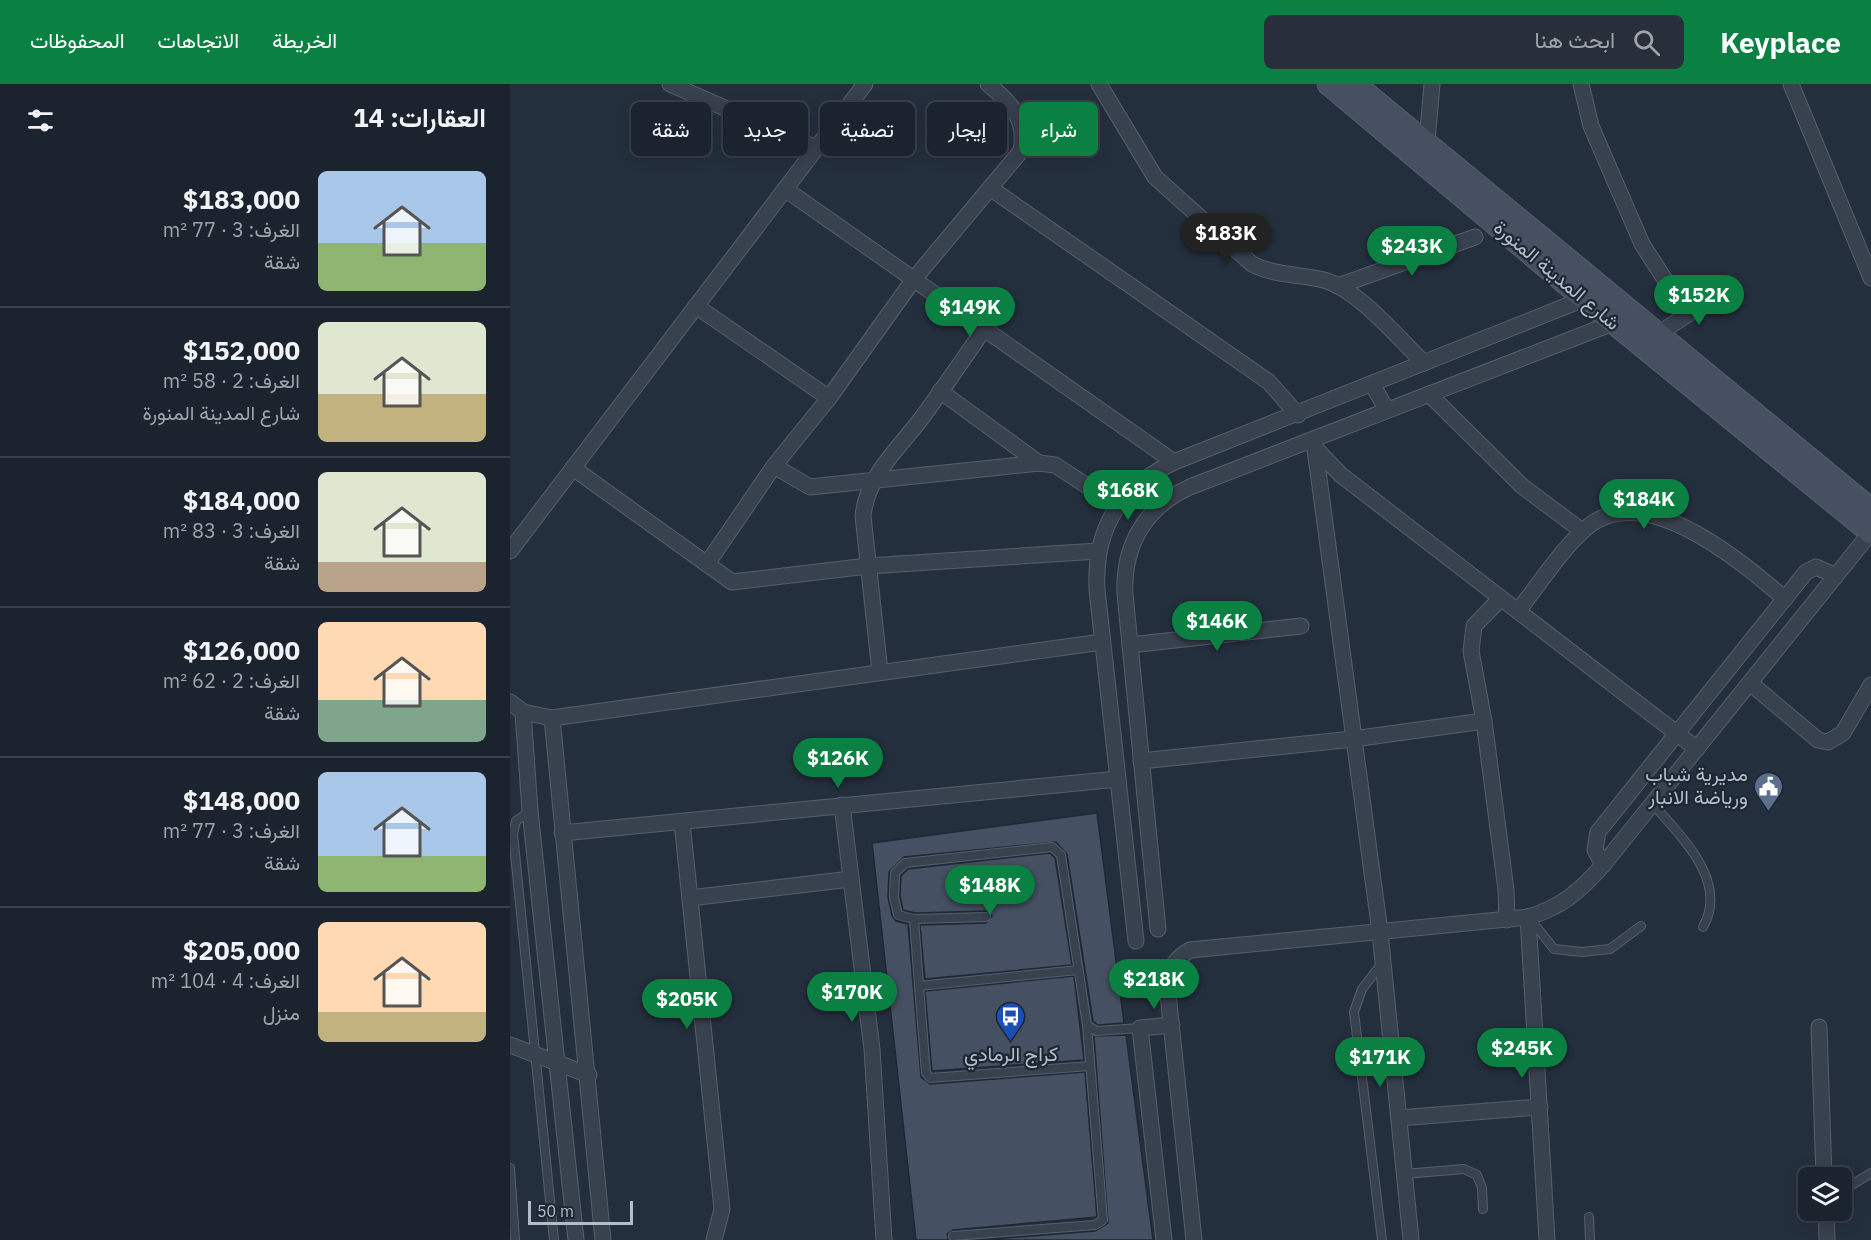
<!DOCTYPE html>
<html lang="ar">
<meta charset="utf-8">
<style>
body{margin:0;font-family:"IBM Plex Sans",Vazirmatn,sans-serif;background:#282f3a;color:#f1f3f6;direction:rtl;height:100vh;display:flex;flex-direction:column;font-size:22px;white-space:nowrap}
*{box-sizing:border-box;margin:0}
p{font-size:20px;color:#a0a4aa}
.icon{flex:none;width:33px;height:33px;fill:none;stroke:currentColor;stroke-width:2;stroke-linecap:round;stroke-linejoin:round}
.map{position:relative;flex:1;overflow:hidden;direction:ltr}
.panel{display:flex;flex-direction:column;background:#1b232e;width:510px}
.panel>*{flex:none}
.banner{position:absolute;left:18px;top:18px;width:570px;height:54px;direction:rtl;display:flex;gap:12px}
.tools{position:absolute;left:1288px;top:1083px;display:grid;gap:12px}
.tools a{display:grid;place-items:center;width:54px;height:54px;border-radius:9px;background:#1b232e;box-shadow:0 3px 15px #0003,0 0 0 2px #39404a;font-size:30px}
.scale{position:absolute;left:18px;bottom:15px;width:105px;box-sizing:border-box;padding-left:6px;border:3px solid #b4bcc9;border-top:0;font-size:16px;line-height:21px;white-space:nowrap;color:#b4bcc9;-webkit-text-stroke:4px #1d2633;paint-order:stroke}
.price{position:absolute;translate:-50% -51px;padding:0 14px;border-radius:21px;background:#0b8043;color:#fff;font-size:20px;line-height:39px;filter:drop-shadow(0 2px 3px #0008)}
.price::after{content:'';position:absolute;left:50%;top:36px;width:18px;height:14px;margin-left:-9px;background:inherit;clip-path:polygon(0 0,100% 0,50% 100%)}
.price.current{background:#222;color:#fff}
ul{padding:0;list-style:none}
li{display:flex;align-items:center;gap:18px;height:150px;padding:0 24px}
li+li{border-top:2px solid #39404a}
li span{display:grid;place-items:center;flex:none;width:168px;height:120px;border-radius:9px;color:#555}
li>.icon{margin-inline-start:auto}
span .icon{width:72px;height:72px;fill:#fffc;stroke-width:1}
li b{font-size:26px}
h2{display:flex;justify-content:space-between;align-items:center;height:72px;padding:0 24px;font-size:26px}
.chip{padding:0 21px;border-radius:9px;background:#1b232e;box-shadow:0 3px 15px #0003,0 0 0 2px #39404a;font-size:21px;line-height:54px}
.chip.current{background:#0b8043;color:#fff}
header{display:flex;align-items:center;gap:36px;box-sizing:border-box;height:84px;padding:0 30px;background:#0b8043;color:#fff}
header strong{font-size:28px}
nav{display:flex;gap:33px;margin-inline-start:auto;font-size:21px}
.search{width:420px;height:54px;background:#282f3a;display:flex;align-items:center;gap:15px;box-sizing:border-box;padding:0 21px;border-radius:9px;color:#a0a4aa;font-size:22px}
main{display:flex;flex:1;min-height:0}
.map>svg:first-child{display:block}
.building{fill:#455162;stroke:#1f2835;stroke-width:1.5}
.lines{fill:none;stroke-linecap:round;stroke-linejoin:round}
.service-casing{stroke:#565f6c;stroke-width:10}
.minor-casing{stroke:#565f6c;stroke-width:17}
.secondary-casing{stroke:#565f6c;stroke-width:23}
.service{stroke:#38414e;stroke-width:8}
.minor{stroke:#38414e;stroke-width:15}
.secondary{stroke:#465061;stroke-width:21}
.labels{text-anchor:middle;stroke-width:4.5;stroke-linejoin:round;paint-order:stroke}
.street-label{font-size:20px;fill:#b4bcc9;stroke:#1d2633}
.poi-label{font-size:20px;fill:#b4bcc9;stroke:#1d2633;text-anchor:end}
</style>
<header>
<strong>Keyplace</strong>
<div class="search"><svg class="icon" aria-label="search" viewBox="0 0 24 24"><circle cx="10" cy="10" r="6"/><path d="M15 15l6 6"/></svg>ابحث هنا</div>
<nav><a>الخريطة</a><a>الاتجاهات</a><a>المحفوظات</a></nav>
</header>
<main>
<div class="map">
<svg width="1361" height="1156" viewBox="0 0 1361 1156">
<rect width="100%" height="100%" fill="#242f3e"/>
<g class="building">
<path d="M587,729L614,939L588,941L583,937L557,770L546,758L394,773L379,788L378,813L382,832L386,837L398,840L411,993L420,1000L575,988L587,1133L443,1146L437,1150L439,1156H406L362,759Z"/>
<path d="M540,769L545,774L562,881L415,895L410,841L476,839L482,832L476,827L405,829L393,826L390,812L391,792L398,785Z"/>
<path d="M564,892L574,976L422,987L415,907Z"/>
<path d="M616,951L643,1156H469L585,1147L598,1139L584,952Z"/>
</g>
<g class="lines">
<defs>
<g id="service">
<path d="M1143,720C1171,753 1219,797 1193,843"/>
<path d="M20,727L6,737L3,750L44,1156"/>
<path d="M476,833L404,835L388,831L384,813L385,789L395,779L542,763L551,771L577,941L586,947L630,944"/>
<path d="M404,835L409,902L568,886"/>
<path d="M1021,836L1044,865L1072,868L1100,865L1131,842"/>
<path d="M409,902L416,989L420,994L580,982"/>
<path d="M0,1084L5,1156"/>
<path d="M894,1090L954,1085L967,1091L972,1104L973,1125"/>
<path d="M1332,1107L1361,1089"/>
<path d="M1079,1133L1080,1156"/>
<path d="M443,1152L585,1141L593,1136L577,941"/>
<path d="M872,1156L844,928L852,905L873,878"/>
</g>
<g id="minor">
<path d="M160,0L306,64"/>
<path d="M589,0L645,93L742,180C765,192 790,190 814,196C849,206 888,254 914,279"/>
<path d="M1071,0L1081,42L1132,160L1177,230"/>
<path d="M1281,0L1361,194"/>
<path d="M917,58L922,0"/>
<path d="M480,104L759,298L788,331"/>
<path d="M275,105L664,378"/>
<path d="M828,202L965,153"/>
<path d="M186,222L319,314L264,382L300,403L529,379L545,381L608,422"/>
<path d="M1148,250L1211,208"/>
<path d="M862,300L877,326"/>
<path d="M430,307L529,379"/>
<path d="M919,310L1012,402L1072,447"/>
<path d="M319,314L404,195L511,67C517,35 501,19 478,0"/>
<path d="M805,364L831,391L1187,665"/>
<path d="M805,365L870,848L901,1156"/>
<path d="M63,384L222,498L358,482L588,467"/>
<path d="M0,467L355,0"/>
<path d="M197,480L264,382"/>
<path d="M991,514L964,542L961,567L974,637L996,806L997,836"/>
<path d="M1008,527C1028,502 1060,452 1086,437C1144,403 1233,479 1275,515"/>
<path d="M620,561L791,542"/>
<path d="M370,588L353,432C357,392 388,365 411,335C433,305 454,274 475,244"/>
<path d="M1240,599L1308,656L1318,658L1333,649L1361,601"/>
<path d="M0,618L13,628L42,634L592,558"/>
<path d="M13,628L20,727L66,1156"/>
<path d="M42,634L93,1156"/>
<path d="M631,677L843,655L974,637"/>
<path d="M332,721L362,965L374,1156"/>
<path d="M172,738L212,1125L204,1156"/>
<path d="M52,749L608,695"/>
<path d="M1093,781L1085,766L1088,748L1296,488L1306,483L1326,492"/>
<path d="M180,814L341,795"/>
<path d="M1018,833L1037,1156"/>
<path d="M648,845L615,510C613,461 635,423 680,403L1103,239"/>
<path d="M626,857L587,506C584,444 609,405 664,378L1074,215"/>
<path d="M1309,943L1314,1094"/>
<path d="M0,961L79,991"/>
<path d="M889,1034L1030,1023"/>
<path d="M1316,1126L1317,1156"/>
<path d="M654,1156L630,944L662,941"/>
<path d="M684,1156L657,901C658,884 666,874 680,866L1018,833C1051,824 1071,806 1093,781L1361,448"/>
</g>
<g id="secondary">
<path d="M818,0L1074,215L1361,449"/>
<path d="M845,0L1361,425"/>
</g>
</defs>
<use href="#service" class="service-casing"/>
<use href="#minor" class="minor-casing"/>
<use href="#secondary" class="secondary-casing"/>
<use href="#service" class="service"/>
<use href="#minor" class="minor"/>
<use href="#secondary" class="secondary"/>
</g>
<defs>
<symbol id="civic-pin" viewBox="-11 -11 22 30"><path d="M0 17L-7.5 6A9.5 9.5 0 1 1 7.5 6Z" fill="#5c6f8a" stroke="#1d2633"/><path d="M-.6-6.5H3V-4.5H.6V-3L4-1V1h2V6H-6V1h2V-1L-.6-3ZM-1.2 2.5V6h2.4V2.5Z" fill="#fff"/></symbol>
<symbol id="bus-pin" viewBox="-11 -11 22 30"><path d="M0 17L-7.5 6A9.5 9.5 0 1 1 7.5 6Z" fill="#1a4fb4" stroke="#1d2633"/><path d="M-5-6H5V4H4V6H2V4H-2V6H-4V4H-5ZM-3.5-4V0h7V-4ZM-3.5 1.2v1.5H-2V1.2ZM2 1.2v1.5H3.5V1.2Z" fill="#fff"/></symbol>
</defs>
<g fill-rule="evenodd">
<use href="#civic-pin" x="1242" y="686" width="33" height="45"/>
<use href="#bus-pin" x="484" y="916" width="33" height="45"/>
</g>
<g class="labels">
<g class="street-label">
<text transform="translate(1047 191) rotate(40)" y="7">شارع المدينة المنورة</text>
</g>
<g class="poi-label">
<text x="1238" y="697">مديرية شباب<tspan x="1238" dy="23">ورياضة الانبار</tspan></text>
<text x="501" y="977" text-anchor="middle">كراج الرمادي</text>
</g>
</g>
</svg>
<div class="tools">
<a><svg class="icon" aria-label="layers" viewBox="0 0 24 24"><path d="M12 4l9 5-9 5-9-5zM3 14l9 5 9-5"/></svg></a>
</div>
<div class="scale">50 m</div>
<b class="price current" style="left:716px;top:180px">$183K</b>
<b class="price" style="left:902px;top:193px">$243K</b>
<b class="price" style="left:1189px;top:242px">$152K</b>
<b class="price" style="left:460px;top:254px">$149K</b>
<b class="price" style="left:618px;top:437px">$168K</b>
<b class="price" style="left:1134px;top:446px">$184K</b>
<b class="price" style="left:707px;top:568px">$146K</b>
<b class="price" style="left:328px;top:705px">$126K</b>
<b class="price" style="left:480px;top:832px">$148K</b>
<b class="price" style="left:644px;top:926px">$218K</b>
<b class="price" style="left:342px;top:939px">$170K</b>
<b class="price" style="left:177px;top:946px">$205K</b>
<b class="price" style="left:1012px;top:995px">$245K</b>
<b class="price" style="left:870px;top:1004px">$171K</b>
<div class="banner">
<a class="chip current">شراء</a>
<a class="chip">إيجار</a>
<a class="chip">تصفية</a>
<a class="chip">جديد</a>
<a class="chip">شقة</a>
</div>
</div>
<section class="panel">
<h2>العقارات: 14<svg class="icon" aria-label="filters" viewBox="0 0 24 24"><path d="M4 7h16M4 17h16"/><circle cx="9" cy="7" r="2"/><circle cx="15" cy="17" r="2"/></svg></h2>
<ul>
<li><span style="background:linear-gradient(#a9c7e8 60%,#8fb573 0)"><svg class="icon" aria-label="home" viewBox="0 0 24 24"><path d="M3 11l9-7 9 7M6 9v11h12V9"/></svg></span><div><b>$183,000</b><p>الغرف: 3 · 77 m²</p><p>شقة</p></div></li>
<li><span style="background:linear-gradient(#dfe7d0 60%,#c2b280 0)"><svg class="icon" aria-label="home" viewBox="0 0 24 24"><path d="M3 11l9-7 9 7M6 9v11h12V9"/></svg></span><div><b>$152,000</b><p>الغرف: 2 · 58 m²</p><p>شارع المدينة المنورة</p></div></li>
<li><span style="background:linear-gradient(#dfe7d0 75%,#b9a48a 0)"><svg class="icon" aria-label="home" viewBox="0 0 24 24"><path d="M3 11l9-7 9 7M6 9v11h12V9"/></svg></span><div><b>$184,000</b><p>الغرف: 3 · 83 m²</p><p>شقة</p></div></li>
<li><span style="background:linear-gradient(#ffd9b3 65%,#7fa58c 0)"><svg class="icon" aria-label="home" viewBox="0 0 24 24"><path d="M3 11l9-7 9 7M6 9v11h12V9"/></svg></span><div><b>$126,000</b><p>الغرف: 2 · 62 m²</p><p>شقة</p></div></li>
<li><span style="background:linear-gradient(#a9c7e8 70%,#8fb573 0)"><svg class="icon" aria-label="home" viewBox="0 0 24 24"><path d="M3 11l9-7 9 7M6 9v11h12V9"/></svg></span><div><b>$148,000</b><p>الغرف: 3 · 77 m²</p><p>شقة</p></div></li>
<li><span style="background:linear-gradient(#ffd9b3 75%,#c2b280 0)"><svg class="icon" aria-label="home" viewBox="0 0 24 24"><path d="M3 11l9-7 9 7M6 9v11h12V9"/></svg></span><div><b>$205,000</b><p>الغرف: 4 · 104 m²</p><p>منزل</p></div></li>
</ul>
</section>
</main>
